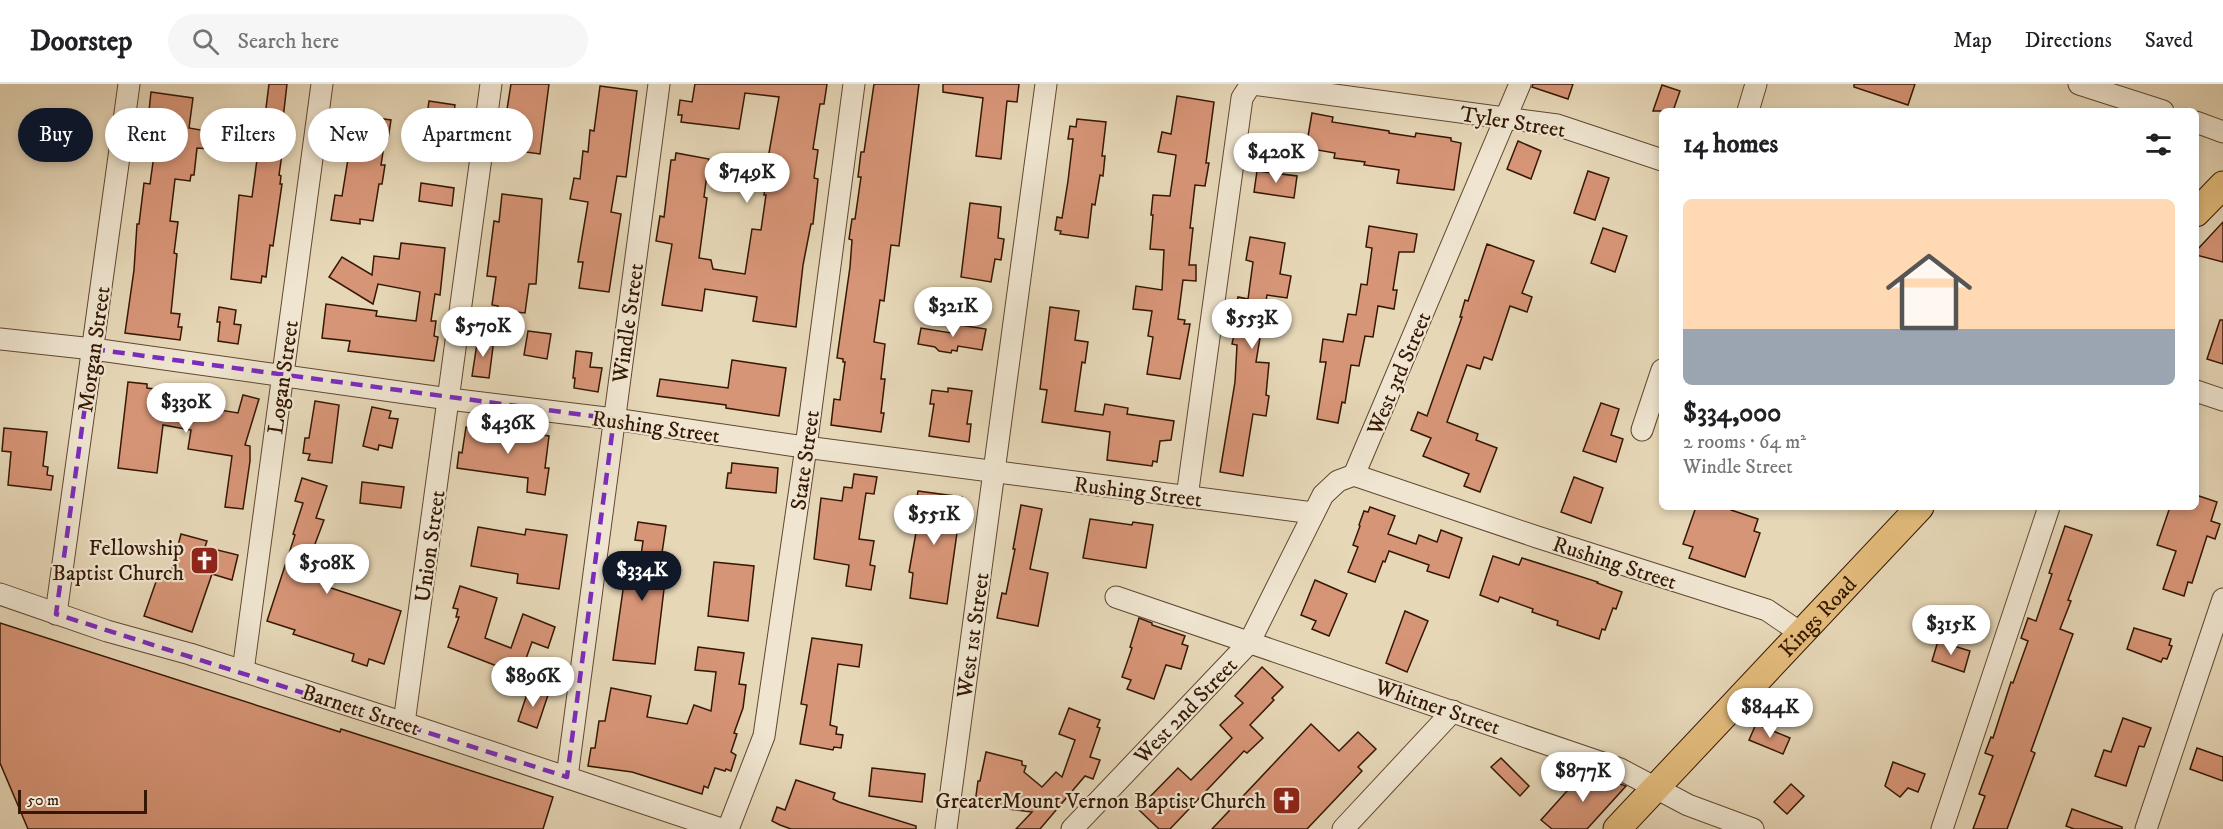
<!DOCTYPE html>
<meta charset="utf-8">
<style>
body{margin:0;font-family:"IM FELL DW Pica",serif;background:#f6f6f6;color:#202124;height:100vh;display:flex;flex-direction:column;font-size:22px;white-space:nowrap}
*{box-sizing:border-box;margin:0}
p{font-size:20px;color:#757577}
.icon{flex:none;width:33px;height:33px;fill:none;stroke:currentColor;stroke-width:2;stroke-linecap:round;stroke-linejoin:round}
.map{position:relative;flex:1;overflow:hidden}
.side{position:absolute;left:1659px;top:24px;width:540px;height:402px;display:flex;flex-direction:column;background:#fff;border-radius:9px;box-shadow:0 3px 9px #0003}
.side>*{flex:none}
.top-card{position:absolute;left:18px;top:24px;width:570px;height:54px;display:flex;gap:12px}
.scale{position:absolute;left:18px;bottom:15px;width:129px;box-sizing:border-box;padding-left:6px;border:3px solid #351703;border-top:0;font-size:16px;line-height:21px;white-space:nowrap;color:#351703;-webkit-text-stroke:4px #efe5d0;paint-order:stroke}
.price{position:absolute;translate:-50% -51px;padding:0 14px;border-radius:21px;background:#fff;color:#222;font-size:20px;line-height:39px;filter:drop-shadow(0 2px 3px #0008)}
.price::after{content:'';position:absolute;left:50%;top:36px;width:18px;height:14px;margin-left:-9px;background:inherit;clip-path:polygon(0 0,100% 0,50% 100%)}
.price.on{background:#111827;color:#fff}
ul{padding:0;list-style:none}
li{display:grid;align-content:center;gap:12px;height:318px;padding:0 24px}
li+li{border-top:2px solid #e0e0e0}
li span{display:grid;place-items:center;height:186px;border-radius:9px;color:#555}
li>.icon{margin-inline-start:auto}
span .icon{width:108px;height:108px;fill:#fffc;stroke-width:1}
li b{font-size:26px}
h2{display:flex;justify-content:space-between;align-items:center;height:72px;padding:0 24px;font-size:26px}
.chip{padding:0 21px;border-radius:27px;background:#fff;box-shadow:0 3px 9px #0003;font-size:21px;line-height:54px}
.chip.on{background:#111827;color:#fff}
header{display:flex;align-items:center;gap:36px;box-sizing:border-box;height:84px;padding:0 30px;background:#fff;border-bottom:2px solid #e0e0e0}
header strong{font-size:28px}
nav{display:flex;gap:33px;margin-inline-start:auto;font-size:21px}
.search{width:420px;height:54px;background:#f6f6f6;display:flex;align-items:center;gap:15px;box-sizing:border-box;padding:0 21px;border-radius:33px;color:#757577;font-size:22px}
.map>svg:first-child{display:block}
.building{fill:#d79577;stroke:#351703;stroke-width:1.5}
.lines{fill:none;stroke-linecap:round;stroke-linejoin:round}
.minor-casing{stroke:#614730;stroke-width:23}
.major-casing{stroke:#351703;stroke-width:29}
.minor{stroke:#efe5d0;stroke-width:21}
.major{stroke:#e3bc7c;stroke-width:27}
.marked{fill:none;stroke:#7b2cbf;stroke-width:4.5;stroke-dasharray:12 8;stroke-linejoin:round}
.labels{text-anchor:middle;stroke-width:4.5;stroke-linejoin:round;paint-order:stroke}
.street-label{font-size:22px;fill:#351703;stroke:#efe5d0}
.poi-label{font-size:22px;fill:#351703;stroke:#efe5d0;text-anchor:end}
</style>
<header>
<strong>Doorstep</strong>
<div class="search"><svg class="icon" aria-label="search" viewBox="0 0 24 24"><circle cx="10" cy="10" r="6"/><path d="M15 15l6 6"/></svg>Search here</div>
<nav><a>Map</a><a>Directions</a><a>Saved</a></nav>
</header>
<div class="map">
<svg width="2223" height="745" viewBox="0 0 2223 745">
<rect width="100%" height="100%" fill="#e6d7b7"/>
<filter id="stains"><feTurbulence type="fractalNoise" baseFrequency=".00333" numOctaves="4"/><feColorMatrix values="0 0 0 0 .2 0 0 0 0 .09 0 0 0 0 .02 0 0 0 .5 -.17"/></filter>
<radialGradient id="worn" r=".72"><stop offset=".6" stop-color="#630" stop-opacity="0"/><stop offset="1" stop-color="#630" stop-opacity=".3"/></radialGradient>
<g class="building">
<path d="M269,0H287L283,35H287L279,91L281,92L280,100H282L273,162L270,161L266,193L262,192L261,199L231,195L239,111L252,113L258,68L245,66L250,30L265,32Z"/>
<path d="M511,0H549L540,70L505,65L508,38H505Z"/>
<path d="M695,0H827L824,20H820L813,65L818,66L814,94L818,95L813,140H811L803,181L796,243L753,237L757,213L705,205L702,227L662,221L672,160L656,157L660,132L664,133L671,76H675L676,69L709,75L704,113L707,114L699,174L711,176L713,185L745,190L752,145L761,146L766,111H764L767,80L779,13L745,9L739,45L681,38L682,31H678L680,16L692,18Z"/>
<path d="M874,0H919L899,162L891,161L884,217L880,216L874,258L885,260L881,295H885L881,329H884L881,348L831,341L834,315L840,316L845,278H843V275L837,274L850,183L852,156L849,155L852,135H855L861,93H858L861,68H864Z"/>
<path d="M943,0H1019L1017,18L1007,17L1001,75L976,72L983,14L943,8Z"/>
<path d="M1533,0H1573L1568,15L1532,3Z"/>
<path d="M1854,0H1915L1908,21L1854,3Z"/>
<path d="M1662,1L1680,7L1673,27H1653Z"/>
<path d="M600,2L637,7L626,93L617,92L611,128L621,130L609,208L579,204L583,178H578L588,118L570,115L574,94L580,95L583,67L588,68L590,46L594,47Z"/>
<path d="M151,8L193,14L189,44L212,48L210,65L197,64L194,91H191L190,97L175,95L170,137L178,138L174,169L177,170L171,229L180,230L178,243H182L180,256L125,249L134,186L137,140H139L144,99L150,100L160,28L149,27Z"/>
<path d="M1177,12L1214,18L1206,79H1209L1205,102L1195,101L1190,144H1193L1189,181H1196V197L1183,196L1178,235L1185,236L1184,240H1190L1180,295L1147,290L1153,253L1148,252L1152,227L1133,225L1136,202L1162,206L1164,166L1150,165L1153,131H1151L1153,111L1170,112L1176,71L1158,68L1162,48L1171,50Z"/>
<path d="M429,17L455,21L453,36H456L452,62H449L447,76L421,73Z"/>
<path d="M1312,29L1333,33L1332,38L1389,47V49L1415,53L1416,49L1451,54V57L1461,59L1454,106L1397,99L1399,86L1364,81L1365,78L1334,74L1335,69L1306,64Z"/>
<path d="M362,32L391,36L388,55H385L381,81H385L382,100H379L373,137L360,135V140L331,136L335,111L342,112L348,75L355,76Z"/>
<path d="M1077,35L1106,38L1102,72H1105L1103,92L1100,91L1095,121L1092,120L1088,154L1060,150L1061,147L1055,146L1057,133L1062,134L1068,97L1073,55H1068L1070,42L1076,43Z"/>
<path d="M1518,57L1541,67L1531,95L1507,85Z"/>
<path d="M1257,87L1297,92L1294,114L1254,108Z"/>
<path d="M1588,87L1609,94L1595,136L1574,129Z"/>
<path d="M421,99L454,104L452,122L419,117Z"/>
<path d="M502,110L542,115L536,200H529L525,229L497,226L498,222L492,221L496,193L487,192L494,137L499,138Z"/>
<path d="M970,119L1001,123L998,154L1004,155L1001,176L995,175L991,198L961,193Z"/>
<path d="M2223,138V178L2196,171V167Z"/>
<path d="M1369,142L1417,150L1414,168H1399L1393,206H1397L1394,225L1378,222L1373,253L1365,252L1359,282L1351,281L1345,319L1342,318L1338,339L1317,335L1326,278H1320L1323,255L1343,258L1348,230L1356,231L1361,200L1367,201L1372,164L1366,163Z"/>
<path d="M1603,144L1627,152L1615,188L1591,179Z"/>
<path d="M1250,153L1285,159L1280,190L1291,192L1287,214L1267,211L1256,278L1269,279L1266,311L1269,312L1266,332L1253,330L1243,392L1220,388L1235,298L1237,261L1232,260L1238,233L1234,232L1238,213L1248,215L1253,178L1246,176Z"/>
<path d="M401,159L445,164L440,211L435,210L431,237H436L434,252L438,253L434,277L348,267L350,257L322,254L326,220L377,227L376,232L416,237L420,208L378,200L373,220L329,193L342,173L372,191L374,172L399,175Z"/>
<path d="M1487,160L1534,177L1522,209L1532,213L1527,228L1510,222L1492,276L1484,273L1480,285L1467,281L1447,338L1478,350L1476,356L1497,364L1480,408L1464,402L1469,390L1423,372L1431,354L1411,346L1418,328L1427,332L1462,233H1460L1465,216L1468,217Z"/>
<path d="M219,223L236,226L234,240L241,241L238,260L218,257L220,238H217Z"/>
<path d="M1050,223L1079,227L1075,256L1088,258L1085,279L1082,278L1075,327L1103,331L1105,320L1128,324L1127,330L1174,337L1171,356L1160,357L1157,378L1153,377L1152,382L1107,376L1110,348L1042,338L1047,306L1040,305Z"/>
<path d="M2220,236H2223V280L2207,275Z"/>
<path d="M953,240L986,245L982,266L958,262L957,267L952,266L951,269L939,267L935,263L918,260L921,244L951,249Z"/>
<path d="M528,247L551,250L547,275L524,271Z"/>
<path d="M478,253L494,255L489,294L472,292Z"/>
<path d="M576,267L592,269L590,283L602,284L598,308L574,304L575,294H573Z"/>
<path d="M732,276L786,284L779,332L726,324V321L657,312L660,295L728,304Z"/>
<path d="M128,298L147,300V304L178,308L176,319L238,329L243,311L259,315L245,361L250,362V377L243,425L225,423L232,372L188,365L191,346L163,341L157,389L118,384Z"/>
<path d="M948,304L972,307L967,340H971L969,358L929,352L934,320H930L932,306L948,308Z"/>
<path d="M315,317L339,321L332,379L308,376L310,370L303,369L305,354H309Z"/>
<path d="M1601,319L1619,325L1611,351L1623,355L1616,378L1583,367Z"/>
<path d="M372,323L391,327L389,334L398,335L392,364L379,361L378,366L363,362Z"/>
<path d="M508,341L531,345L530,349L549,352L545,384H549L545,411L527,408L528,394L457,384L459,368L462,369L466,343L506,348Z"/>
<path d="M4,344L47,348L43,382L48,383L47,391L53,392L51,406L8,401L11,368L2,367Z"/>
<path d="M732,379L778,384L776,409L726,404L728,389H731Z"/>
<path d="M854,390L877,393L874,410L866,409L859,455L874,457L870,481L875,482L871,506L846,502L849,481L814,475L821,414L842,417L844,403L852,404Z"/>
<path d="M1574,393L1603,404L1591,439L1561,428Z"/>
<path d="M302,394L327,402L316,434L324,436L312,468L331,474L322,501L401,527L384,580L369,575L367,582L352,577L354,570L293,550L295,546L267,537L295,451L293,450L303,419L295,417Z"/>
<path d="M362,398L404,403L401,424L360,419Z"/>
<path d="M918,407L962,413L947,520L910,514L913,489L909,488L920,426L915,425Z"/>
<path d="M2196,411L2217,418L2211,437L2220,440L2215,455L2207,452L2192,499L2188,498L2184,512L2163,505L2176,467L2157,461L2170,423H2196Z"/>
<path d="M1021,421L1042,425L1030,485L1048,489L1038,542L997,534L1002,509L1006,510L1015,465H1013Z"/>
<path d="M1370,423L1395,432L1388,450L1416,460L1419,451L1437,458L1441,446L1462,454L1449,494L1427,487L1429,481L1389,467L1385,478L1383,477L1375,498L1348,488L1358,463L1353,461L1360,442L1359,441L1364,427L1368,428Z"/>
<path d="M1696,423H1732L1731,426L1758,435L1754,447L1760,449L1745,493L1689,474L1693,463L1683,460Z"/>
<path d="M1090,435L1132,441L1133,438L1153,441L1146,484L1083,474Z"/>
<path d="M638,438L666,442L658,496L665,497L655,580L613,576L625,492L638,494L643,457L635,456Z"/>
<path d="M2065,442L2092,451L2068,516L2071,517L2060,545L2073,550L2031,667L2035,669L2007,745H1973L1985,712L1979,710L1993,672L1985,669L1991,653L1993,654L2011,598L2013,599L2028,557L2021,554L2028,534L2036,537L2052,490L2049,489Z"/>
<path d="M478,443L525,451L526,445L567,451L559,505L517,499L518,490L471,482Z"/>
<path d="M181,450L207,457L205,463L238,471L232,496L212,490L192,548L144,532L158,492L169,496Z"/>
<path d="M1493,472L1519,481L1522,474L1598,498L1597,499L1622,508L1616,525L1613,524L1605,546L1602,545L1599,555L1557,541L1558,537L1532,528L1533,525L1500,513L1498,518L1480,511Z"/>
<path d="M714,478L754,482L748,537L708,532Z"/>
<path d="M1315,496L1347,510L1329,552L1312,545L1316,537L1301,531Z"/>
<path d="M460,502L497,514L485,554L511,564L523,530L555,543L548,564L532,558L520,591L448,563L459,533H456L458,525L453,524Z"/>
<path d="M1405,527L1428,537L1407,588L1386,579Z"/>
<path d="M1139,534L1152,539V541L1185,552L1182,560L1188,562L1181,585L1166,581L1154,615L1127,605L1131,596L1122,593L1132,564L1130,563Z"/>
<path d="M0,539L340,648L341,645L553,713L543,745H28L0,679Z"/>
<path d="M2134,544L2171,555L2169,561L2172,562L2167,575L2163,574L2161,578L2127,565Z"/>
<path d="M812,554L862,561L859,583L838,580L830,641L837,643L836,650L843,651L841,664L834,663L833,666L800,660L807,621L801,620Z"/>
<path d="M1938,557L1970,567L1964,588L1932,577Z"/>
<path d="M698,563L744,569L739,600L746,601L743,624L734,649L737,650L731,668L736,671L731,687L726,685L725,687L715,684L708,704L704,702L702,710L632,688L588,682L591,664H595L599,637H605L611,604L651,612L647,633L687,640L694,621L711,627L716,588L695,586Z"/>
<path d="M1262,583L1283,603L1272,614L1274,616L1250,641L1263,654L1247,669L1244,667L1170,745H1159L1138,725L1178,684L1191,696L1232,654L1220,641L1243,619L1235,612Z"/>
<path d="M529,604L548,611L537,644L518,637Z"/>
<path d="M1069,624L1100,636L1097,643L1100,644L1090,673L1100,676L1093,695L1085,692L1040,745H1016L1032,728L977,721L975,719L978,697H980L986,668L1022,677V681L1026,682L1024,688L1042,703L1056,688L1062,693L1075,656L1059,650Z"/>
<path d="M2123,634L2151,644L2144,663L2139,662L2126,702L2095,692L2104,666L2111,668Z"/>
<path d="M1311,640L1339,667L1358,648L1376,665L1358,683L1362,687L1307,745H1212Z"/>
<path d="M1756,640L1790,654L1783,670L1749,656Z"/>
<path d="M2197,664L2223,673V697L2190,685Z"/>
<path d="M1501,674L1529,702L1520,712L1491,683Z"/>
<path d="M1893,678L1925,690L1918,708L1908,704L1900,713L1885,702Z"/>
<path d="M872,684L925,690L922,718L869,712Z"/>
<path d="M1584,688L1626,702L1587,745H1552L1541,736Z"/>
<path d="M796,696L835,709L833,715L839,718L916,742V745H791L780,741L772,737L777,723L785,726Z"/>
<path d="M1791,700L1804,712L1787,730L1774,718Z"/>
<path d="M2072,725L2122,743V745H2074L2066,742Z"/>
</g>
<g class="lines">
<defs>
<g id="minor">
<path d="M1253,0L1557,41L1662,76"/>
<path d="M2079,0L2163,27"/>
<path d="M1748,27L1756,0"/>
<path d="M2196,38L2223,48"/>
<path d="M0,255L93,265L449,315L614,335L790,361L1313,429"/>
<path d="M2196,307L2223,316"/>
<path d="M1642,346L1662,286"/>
<path d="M1354,391L1537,453L1767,526L1802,550"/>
<path d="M1187,413L1242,14L1251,0"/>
<path d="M0,510L107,547L190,570L404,639L721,745"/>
<path d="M1116,513L1620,685L1688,721L1753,745"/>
<path d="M56,530L129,0"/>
<path d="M243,587L322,0"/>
<path d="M404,639L491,0"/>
<path d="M567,693L659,0"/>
<path d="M728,745L764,652L806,363L854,0"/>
<path d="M946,745L1046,0"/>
<path d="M1072,745L1249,559L1323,411L1338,397L1354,391L1520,0"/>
<path d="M1343,745L1453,627"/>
<path d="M1942,745L2049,423"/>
<path d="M2146,745L2223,515"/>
</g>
<g id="major">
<path d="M2196,129L2223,101"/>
<path id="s1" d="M1617,745L1920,423"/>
</g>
</defs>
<use href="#minor" class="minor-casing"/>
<use href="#major" class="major-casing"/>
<use href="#minor" class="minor"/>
<use href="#major" class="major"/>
</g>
<path class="marked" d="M93,265L614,335L567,693L56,530Z"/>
<defs>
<symbol id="church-square" viewBox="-11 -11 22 22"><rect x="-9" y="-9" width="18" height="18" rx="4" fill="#8f2418" stroke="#efe5d0"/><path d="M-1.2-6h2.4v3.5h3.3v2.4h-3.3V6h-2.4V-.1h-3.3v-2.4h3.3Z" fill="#fff"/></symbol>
</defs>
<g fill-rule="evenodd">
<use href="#church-square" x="188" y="460" width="33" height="33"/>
<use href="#church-square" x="1270" y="700" width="33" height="33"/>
</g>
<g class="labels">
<g class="street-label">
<text transform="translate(1513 37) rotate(9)" y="8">Tyler Street</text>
<text transform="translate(627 239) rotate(-82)" y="8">Windle Street</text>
<text transform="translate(93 265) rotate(-82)" y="8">Morgan Street</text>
<text transform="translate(1398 289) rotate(-67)" y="8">West 3rd Street</text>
<text transform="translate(282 293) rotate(-82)" y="8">Logan Street</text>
<text transform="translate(656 342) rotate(8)" y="8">Rushing Street</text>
<text transform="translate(804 376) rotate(-82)" y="8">State Street</text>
<text transform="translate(1138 407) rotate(7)" y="8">Rushing Street</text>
<text transform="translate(429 462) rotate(-82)" y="8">Union Street</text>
<text transform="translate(1615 478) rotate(18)" y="8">Rushing Street</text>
<text dy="8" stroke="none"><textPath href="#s1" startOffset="292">Kings Road</textPath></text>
<text transform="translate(972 551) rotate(-82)" y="8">West 1st Street</text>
<text transform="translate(1438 622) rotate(19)" y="8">Whitner Street</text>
<text transform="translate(361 625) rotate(18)" y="8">Barnett Street</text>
<text transform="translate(1185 626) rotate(-46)" y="8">West 2nd Street</text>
</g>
<g class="poi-label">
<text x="184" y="471">Fellowship<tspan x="184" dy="25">Baptist Church</tspan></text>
<text x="1266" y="724">GreaterMount Vernon Baptist Church</text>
</g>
</g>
<rect width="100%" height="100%" filter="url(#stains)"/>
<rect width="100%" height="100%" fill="url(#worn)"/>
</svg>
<div class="scale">50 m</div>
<b class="price" style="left:1276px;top:100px">$420K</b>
<b class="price" style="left:747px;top:120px">$749K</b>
<b class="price" style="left:953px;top:254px">$321K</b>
<b class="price" style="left:1252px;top:266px">$553K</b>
<b class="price" style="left:483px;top:274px">$570K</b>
<b class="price" style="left:186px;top:350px">$330K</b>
<b class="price" style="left:508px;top:371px">$436K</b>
<b class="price" style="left:934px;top:462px">$551K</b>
<b class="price" style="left:327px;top:511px">$508K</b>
<b class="price on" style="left:642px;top:518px">$334K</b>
<b class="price" style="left:1951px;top:572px">$315K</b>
<b class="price" style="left:533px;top:624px">$896K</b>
<b class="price" style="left:1770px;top:655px">$844K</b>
<b class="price" style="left:1583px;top:719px">$877K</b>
<div class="top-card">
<a class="chip on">Buy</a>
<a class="chip">Rent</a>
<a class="chip">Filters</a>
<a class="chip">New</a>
<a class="chip">Apartment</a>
</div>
<section class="side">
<h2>14 homes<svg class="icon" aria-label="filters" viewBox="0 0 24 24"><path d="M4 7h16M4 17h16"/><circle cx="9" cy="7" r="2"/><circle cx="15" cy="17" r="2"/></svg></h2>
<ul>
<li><span style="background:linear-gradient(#ffd9b3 70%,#9aa5b1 0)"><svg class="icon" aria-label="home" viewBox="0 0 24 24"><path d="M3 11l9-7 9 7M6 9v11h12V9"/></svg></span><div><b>$334,000</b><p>2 rooms · 64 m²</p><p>Windle Street</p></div></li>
</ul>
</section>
</div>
